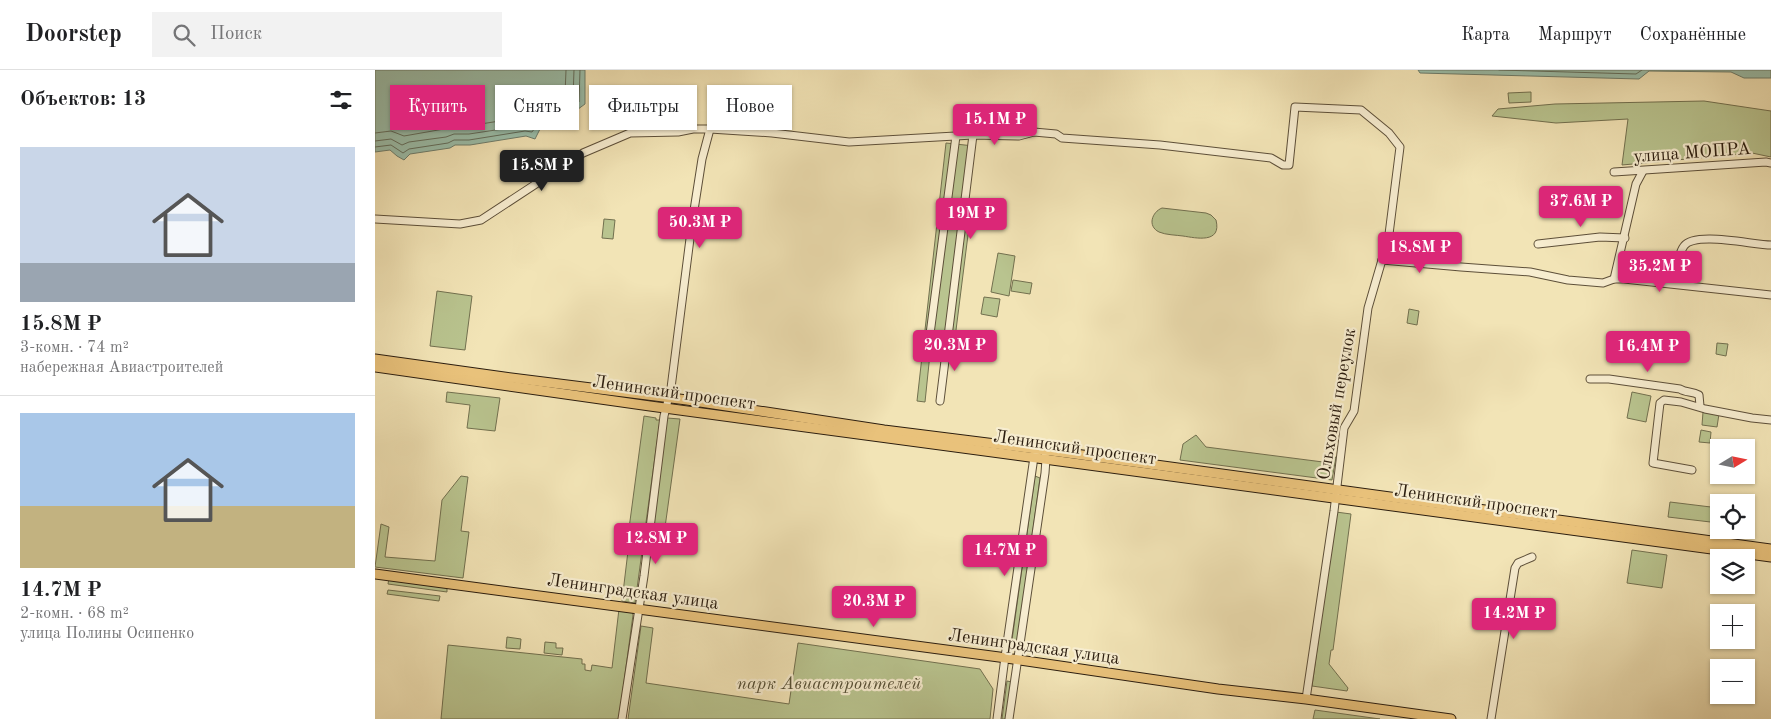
<!DOCTYPE html>
<html lang="ru">
<meta charset="utf-8">
<style>
body{margin:0;font-family:"Old Standard TT",serif;background:#f2f2f2;color:#202124;height:100vh;display:flex;flex-direction:column;font-size:19px;white-space:nowrap}
*{box-sizing:border-box;margin:0}
p{font-size:16px;color:#757577}
.icon{flex:none;width:28px;height:28px;fill:none;stroke:currentColor;stroke-width:2;stroke-linecap:round;stroke-linejoin:round}
.map{position:relative;flex:1;overflow:hidden}
.panel{display:flex;flex-direction:column;background:#fff;width:375px}
.panel>*{flex:none}
.guide{position:absolute;left:15px;top:15px;width:475px;height:45px;display:flex;gap:10px}
.needle{width:32px;rotate:80deg}
.fabs{position:absolute;left:1335px;top:369px;display:grid;gap:10px}
.fabs a{display:grid;place-items:center;width:45px;height:45px;border-radius:0px;background:#fff;box-shadow:0 1px 4px #0004;font-size:25px}
.price{position:absolute;translate:-50% -42px;padding:0 11px;border-radius:5px;background:#db2777;color:#fff;font-size:16px;line-height:32px;filter:drop-shadow(0 1px 2px #0008)}
.price::after{content:'';position:absolute;left:50%;top:30px;width:15px;height:11px;margin-left:-8px;background:inherit;clip-path:polygon(0 0,100% 0,50% 100%)}
.price.current{background:#222;color:#fff}
ul{padding:0;list-style:none}
li{display:grid;align-content:center;gap:10px;height:265px;padding:0 20px}
li+li{border-top:1px solid #e0e0e0}
li span{display:grid;place-items:center;height:155px;border-radius:0px;color:#555}
li>.icon{margin-inline-start:auto}
span .icon{width:90px;height:90px;fill:#fffc;stroke-width:1}
li b{font-size:21px}
h2{display:flex;justify-content:space-between;align-items:center;height:60px;padding:0 20px;font-size:21px}
.chip{padding:0 18px;border-radius:0px;background:#fff;box-shadow:0 1px 4px #0004;font-size:18px;line-height:45px}
.chip.current{background:#db2777;color:#fff}
header{display:flex;align-items:center;gap:30px;box-sizing:border-box;height:70px;padding:0 25px;background:#fff;border-bottom:1px solid #e0e0e0}
header strong{font-size:24px}
nav{display:flex;gap:28px;margin-inline-start:auto;font-size:18px}
.search{width:350px;height:45px;background:#f2f2f2;display:flex;align-items:center;gap:12px;box-sizing:border-box;padding:0 18px;border-radius:0px;color:#757577;font-size:19px}
main{display:flex;flex:1;min-height:0}
.map>svg:first-child{display:block}
.green{fill:#b9c48f;stroke:#72704f}
.water{fill:#9bbfab;stroke:#6e7e6d}
.lines{fill:none;stroke-linecap:round;stroke-linejoin:round}
.shore{stroke:#636e5d;stroke-width:1}
.minor-casing{stroke:#5d4f39;stroke-width:9}
.major-casing{stroke:#2b1d0f;stroke-width:11}
.minor{stroke:#f7edd0;stroke-width:7}
.major{stroke:#e9c27b;stroke-width:9}
.labels{text-anchor:middle;stroke-width:4.5;stroke-linejoin:round;paint-order:stroke}
.street-label{font-size:18px;fill:#2b1d0f;stroke:#f7edd0}
.park-label{font-size:18px;font-style:italic;fill:#564f35;stroke:#f7edd0}
</style>
<header>
<strong>Doorstep</strong>
<div class="search"><svg class="icon" aria-label="search" viewBox="0 0 24 24"><circle cx="10" cy="10" r="6"/><path d="M15 15l6 6"/></svg>Поиск</div>
<nav><a>Карта</a><a>Маршрут</a><a>Сохранённые</a></nav>
</header>
<main>
<section class="panel">
<h2>Объектов: 13<svg class="icon" aria-label="filters" viewBox="0 0 24 24"><path d="M4 7h16M4 17h16"/><circle cx="9" cy="7" r="2"/><circle cx="15" cy="17" r="2"/></svg></h2>
<ul>
<li><span style="background:linear-gradient(#c9d6e8 75%,#9aa5b1 0)"><svg class="icon" aria-label="home" viewBox="0 0 24 24"><path d="M3 11l9-7 9 7M6 9v11h12V9"/></svg></span><div><b>15.8M ₽</b><p>3-комн. · 74 m²</p><p>набережная Авиастроителей</p></div></li>
<li><span style="background:linear-gradient(#a9c7e8 60%,#c2b280 0)"><svg class="icon" aria-label="home" viewBox="0 0 24 24"><path d="M3 11l9-7 9 7M6 9v11h12V9"/></svg></span><div><b>14.7M ₽</b><p>2-комн. · 68 m²</p><p>улица Полины Осипенко</p></div></li>
</ul>
</section>
<div class="map">
<svg width="1396" height="649" viewBox="0 0 1396 649">
<rect width="100%" height="100%" fill="#f2e4b6"/>
<filter id="stains"><feTurbulence type="fractalNoise" baseFrequency=".004" numOctaves="4"/><feColorMatrix values="0 0 0 0 .2 0 0 0 0 .09 0 0 0 0 .02 0 0 0 .5 -.17"/></filter>
<radialGradient id="worn" r=".72"><stop offset=".6" stop-color="#630" stop-opacity="0"/><stop offset="1" stop-color="#630" stop-opacity=".3"/></radialGradient>
<g class="green">
<path d="M1156,22V32L1134,33L1133,23Z"/>
<path d="M1329,31L1396,41V87L1377,83L1247,95L1253,49L1181,53L1117,46L1123,39L1180,34Z"/>
<path d="M571,73L599,76L589,156L594,157L579,276L556,274L550,332L542,331Z"/>
<path d="M787,138L831,143L836,145L841,150C847,174 821,168 808,166C801,165 791,165 784,162C772,156 777,142 787,138Z"/>
<path d="M229,149L240,150L238,169L227,168Z"/>
<path d="M623,183L640,186L634,226L616,222Z"/>
<path d="M638,210L657,213L655,224L636,221Z"/>
<path d="M62,221L97,226L90,280L55,276Z"/>
<path d="M609,227L625,229L622,247L606,244Z"/>
<path d="M1034,239L1044,241L1042,255L1032,253Z"/>
<path d="M1342,273L1353,274L1351,286L1341,284Z"/>
<path d="M72,322L125,328L120,361L92,358L95,335L71,332Z"/>
<path d="M1257,322L1276,326L1271,352L1252,348Z"/>
<path d="M1328,342L1344,344L1342,357L1327,355Z"/>
<path d="M269,346L281,348V350H285L260,533L247,531L253,481H251Z"/>
<path d="M292,348L305,349L287,479L274,478Z"/>
<path d="M1326,360L1336,362L1335,373L1324,372Z"/>
<path d="M821,365L831,377L948,392L961,387L957,410L805,390L808,374Z"/>
<path d="M86,406L93,407L86,461L94,462L88,508L0,497L6,454L14,457L10,487L60,491L67,430Z"/>
<path d="M660,406L665,408L642,578L637,579L636,577Z"/>
<path d="M1295,432L1344,438V453L1293,447Z"/>
<path d="M961,442L976,444L958,580H956L954,594L973,618L972,621L937,616Z"/>
<path d="M1257,480L1292,485L1287,518L1252,513Z"/>
<path d="M14,508L72,516V522L13,514Z"/>
<path d="M13,520L65,526L64,531L12,524Z"/>
<path d="M244,539L257,541L258,545L244,649H66L73,575L207,589V594H210V600L216,601L217,595L237,598Z"/>
<path d="M266,556L278,558L271,613L414,634L423,573L605,599L618,619L615,649H253Z"/>
<path d="M132,567L146,569L145,579L131,578Z"/>
<path d="M170,572L181,573V578H188L187,585L169,583Z"/>
<path d="M632,611L637,612L632,649H627Z"/>
<path d="M940,640L1005,649H938Z"/>
</g>
<g class="water">
<path d="M0,0H210V34L195,45L165,59L160,69L151,66L95,75H80L75,78L35,84L29,90L22,86L15,80L0,82Z"/>
<path d="M1043,0H1396V8H1369L1356,2L1274,1L1264,9L1045,3Z"/>
</g>
<g class="lines">
<g class="shore">
<path d="M1124,0L1261,4L1267,0"/>
<path d="M0,63L16,61L29,66L69,59L78,56H93L150,47L190,25L191,0"/>
<path d="M0,71L16,69L27,75L34,72L71,67L79,64H94L154,55C165,42 185,39 198,29L199,0"/>
<path d="M0,77L16,75L28,83L34,79L73,73L79,70H94L150,61L157,62L162,55L192,41L204,32L205,0"/>
</g>
<defs>
<g id="minor">
<path d="M1239,102L1391,92L1396,93"/>
<path d="M0,149L85,154L106,150L208,83L255,63L303,62L318,59H335L397,63L474,72L598,65L644,66L659,62L681,64L687,68L785,75L896,88L908,95H914L920,37L986,40L1014,63L1025,77L1012,180L1007,190L993,238L979,341L969,358L959,441L931,629"/>
<path d="M1163,174L1225,167L1250,168"/>
<path d="M1007,190L1086,197L1155,202L1193,210L1228,213L1239,209H1249L1396,225"/>
<path d="M1239,209L1261,114L1268,101"/>
<path d="M1301,214C1303,203 1302,185 1309,176C1320,161 1378,175 1396,175"/>
<path d="M571,273L559,271L555,264L581,66"/>
<path d="M1215,309H1234L1305,319C1311,323 1317,321 1324,325L1325,336"/>
<path d="M565,331L598,65"/>
<path d="M1317,400L1278,393L1285,333L1289,330L1306,332L1330,339L1377,348L1396,350"/>
<path d="M247,649L269,506L289,346L296,318L317,153L327,89L335,59"/>
<path d="M622,649L630,587L659,387L661,385"/>
<path d="M634,649L670,403L671,389L670,386"/>
<path d="M1116,649L1140,498L1143,493L1157,487"/>
</g>
<g id="major">
<path d="M0,289L129,307L312,330L509,360L700,384L1396,479"/>
<path d="M0,297L275,336L1396,487"/>
<path d="M0,504L624,587L843,619L931,629L1076,649"/>
</g>
</defs>
<use href="#minor" class="minor-casing"/>
<use href="#major" class="major-casing"/>
<use href="#minor" class="minor"/>
<use href="#major" class="major"/>
</g>
<g class="labels">
<g class="street-label">
<text transform="translate(1317 82) rotate(-4)" y="6">улица МОПРА</text>
<text transform="translate(299 322) rotate(8)" y="6">Ленинский проспект</text>
<text transform="translate(961 334) rotate(-80)" y="6">Ольховый переулок</text>
<text transform="translate(700 377) rotate(8)" y="6">Ленинский проспект</text>
<text transform="translate(1101 431) rotate(8)" y="6">Ленинский проспект</text>
<text transform="translate(258 521) rotate(8)" y="6">Ленинградская улица</text>
<text transform="translate(659 576) rotate(8)" y="6">Ленинградская улица</text>
</g>
<g class="park-label">
<text x="454" y="619">парк Авиастроителей</text>
</g>
</g>
<rect width="100%" height="100%" filter="url(#stains)"/>
<rect width="100%" height="100%" fill="url(#worn)"/>
</svg>
<div class="fabs">
<a><svg class="needle" viewBox="-14 -14 28 28"><path d="M0-13l5 13h-10z" fill="#e53935"/><path d="M0 13l5-13h-10z" fill="#757577"/></svg></a>
<a><svg class="icon" aria-label="locate" viewBox="0 0 24 24"><circle cx="12" cy="12" r="6"/><path d="M12 2v4M12 18v4M2 12h4M18 12h4"/></svg></a>
<a><svg class="icon" aria-label="layers" viewBox="0 0 24 24"><path d="M12 4l9 5-9 5-9-5zM3 14l9 5 9-5"/></svg></a>
<a>+</a>
<a>−</a>
</div>
<b class="price" style="left:620px;top:76px">15.1M ₽</b>
<b class="price current" style="left:167px;top:122px">15.8M ₽</b>
<b class="price" style="left:1206px;top:158px">37.6M ₽</b>
<b class="price" style="left:596px;top:170px">19M ₽</b>
<b class="price" style="left:325px;top:179px">50.3M ₽</b>
<b class="price" style="left:1045px;top:204px">18.8M ₽</b>
<b class="price" style="left:1285px;top:223px">35.2M ₽</b>
<b class="price" style="left:580px;top:302px">20.3M ₽</b>
<b class="price" style="left:1273px;top:303px">16.4M ₽</b>
<b class="price" style="left:281px;top:495px">12.8M ₽</b>
<b class="price" style="left:630px;top:507px">14.7M ₽</b>
<b class="price" style="left:499px;top:558px">20.3M ₽</b>
<b class="price" style="left:1139px;top:570px">14.2M ₽</b>
<div class="guide">
<a class="chip current">Купить</a>
<a class="chip">Снять</a>
<a class="chip">Фильтры</a>
<a class="chip">Новое</a>
</div>
</div>
</main>
